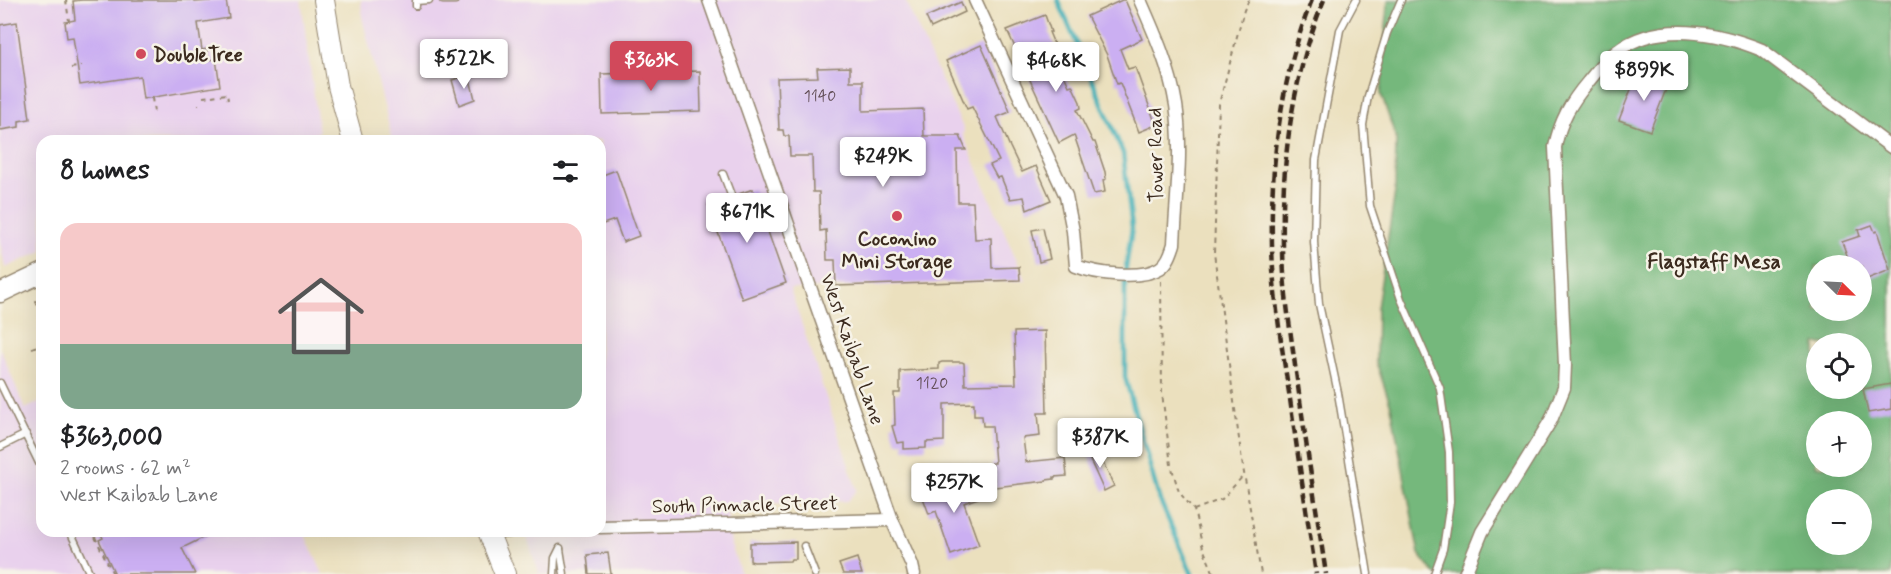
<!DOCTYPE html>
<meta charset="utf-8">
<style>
body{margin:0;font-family:Mynerve,sans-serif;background:#f6f6f6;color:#202124;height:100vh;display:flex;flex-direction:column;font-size:22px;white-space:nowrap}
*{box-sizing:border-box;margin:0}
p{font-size:20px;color:#757577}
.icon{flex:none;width:33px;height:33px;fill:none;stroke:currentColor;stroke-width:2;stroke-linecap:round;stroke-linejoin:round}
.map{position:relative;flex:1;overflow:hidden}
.sheet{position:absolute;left:36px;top:135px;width:570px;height:402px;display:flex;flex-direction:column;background:#fff;border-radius:18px;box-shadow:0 6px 24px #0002}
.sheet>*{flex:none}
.needle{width:39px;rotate:114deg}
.fabs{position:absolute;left:1806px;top:255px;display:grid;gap:12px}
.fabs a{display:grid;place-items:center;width:66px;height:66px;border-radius:50%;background:#fff;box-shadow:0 6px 24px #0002;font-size:30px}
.price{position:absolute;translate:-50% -51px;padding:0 14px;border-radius:6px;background:#fff;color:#222;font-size:20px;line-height:39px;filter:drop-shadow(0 2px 3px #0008)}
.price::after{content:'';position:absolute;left:50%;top:36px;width:18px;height:14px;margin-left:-9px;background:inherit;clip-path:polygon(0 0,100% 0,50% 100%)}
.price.current{background:#d1495b;color:#fff}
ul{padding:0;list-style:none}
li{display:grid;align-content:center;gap:12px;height:318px;padding:0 24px}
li+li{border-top:2px solid #e0e0e0}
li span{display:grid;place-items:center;height:186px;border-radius:18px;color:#555}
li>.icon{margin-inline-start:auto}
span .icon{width:108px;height:108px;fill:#fffc;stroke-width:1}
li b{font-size:26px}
h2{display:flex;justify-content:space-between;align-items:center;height:72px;padding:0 24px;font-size:26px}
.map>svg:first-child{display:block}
.built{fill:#e9d1ed}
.forest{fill:#74b87c;stroke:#58714d;stroke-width:1.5;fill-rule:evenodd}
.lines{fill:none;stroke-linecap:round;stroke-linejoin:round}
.stream{stroke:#3fb0b8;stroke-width:4.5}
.building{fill:#cbaff2}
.lane-casing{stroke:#93856e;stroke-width:9}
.street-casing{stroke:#93856e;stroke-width:15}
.secondary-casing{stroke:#93856e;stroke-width:21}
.primary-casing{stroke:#93856e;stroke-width:22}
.path{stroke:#93856e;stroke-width:2;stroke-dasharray:4.5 4.5;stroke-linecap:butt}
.lane{stroke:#fff;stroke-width:6}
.street{stroke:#fff;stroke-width:12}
.secondary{stroke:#fff;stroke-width:18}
.primary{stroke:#fff;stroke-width:20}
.rail{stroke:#3b2a1e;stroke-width:4.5;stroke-dasharray:9 4.5;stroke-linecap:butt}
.poi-dot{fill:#d1495b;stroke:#f7f3e8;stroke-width:2}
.labels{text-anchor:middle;stroke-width:5;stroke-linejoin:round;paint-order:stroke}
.number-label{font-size:16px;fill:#5f4b53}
.poi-label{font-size:20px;font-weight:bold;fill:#3b2a1e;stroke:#f7f3e8;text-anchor:start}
.street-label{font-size:20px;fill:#3b2a1e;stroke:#f7f3e8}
.neighbourhood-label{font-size:21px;font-weight:bold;fill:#3b2a1e;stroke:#f7f3e8}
</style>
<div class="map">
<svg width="1891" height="574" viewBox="0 0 1891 574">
<rect width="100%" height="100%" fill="#f7f3e8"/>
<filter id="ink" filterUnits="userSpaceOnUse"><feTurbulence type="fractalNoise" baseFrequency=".0167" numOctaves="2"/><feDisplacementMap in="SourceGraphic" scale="12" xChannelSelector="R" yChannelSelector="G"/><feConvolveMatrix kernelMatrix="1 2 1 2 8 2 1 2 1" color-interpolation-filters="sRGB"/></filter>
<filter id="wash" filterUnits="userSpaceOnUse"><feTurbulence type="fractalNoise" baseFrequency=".008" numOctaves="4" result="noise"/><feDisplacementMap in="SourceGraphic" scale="24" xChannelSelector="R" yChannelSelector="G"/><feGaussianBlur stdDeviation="1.35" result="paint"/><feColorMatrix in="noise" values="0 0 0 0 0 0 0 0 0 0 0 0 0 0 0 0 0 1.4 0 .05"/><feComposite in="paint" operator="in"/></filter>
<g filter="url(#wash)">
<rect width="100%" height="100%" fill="#ebe0be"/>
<g class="built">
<path d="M0,0H301L319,132L296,141H42V251L5,268L0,242Z"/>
<path d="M361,0H905L964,130L963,135L1025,280L790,289L857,490L847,501L726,505L731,545L741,574H539L525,531H600V141H393L362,17Z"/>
<path d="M0,348L25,409L42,401V531H303L323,574H0Z"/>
</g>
<path class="forest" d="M1388,0H1891V574H1435L1419,554L1391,406L1376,362L1377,308L1395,192L1396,138L1381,94ZM1816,266H1862V310H1816ZM1816,344H1862V388H1816ZM1816,422H1862V466H1816ZM1816,500H1862V544H1816Z"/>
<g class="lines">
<path class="stream" d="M1058,0L1123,153L1132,228L1125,274V377L1159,498L1192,574"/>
</g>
<g id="blocks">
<g class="building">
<path d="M82,0H194L195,2L226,0L229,18L198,23L202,50L207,49L208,60L216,59L220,86L143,99L140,76L80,85L73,37L67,38L65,22L75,20L73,1Z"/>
<path d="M1122,0H1125L1142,39L1120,49L1128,69L1135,67L1156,125L1139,132L1120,83L1117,84L1107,55L1087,16Z"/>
<path d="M961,2L965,12L931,28L926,17Z"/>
<path d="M1045,15L1051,32H1049L1059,56L1056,57L1069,86L1072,85L1080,102L1081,108L1077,110L1093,142H1095L1105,172L1106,179L1103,180L1105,192L1094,194L1074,135L1059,143L1007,30Z"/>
<path d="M17,22L30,119L19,121V127L0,130V25Z"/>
<path d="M981,45L1007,104L1010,112L997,117L1010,147L1022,172L1036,166L1051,200L1027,210L1024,197L1010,199L1001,177L997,178L990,165L999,161L972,107L967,109L946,61Z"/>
<path d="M850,67V81H863V111L923,109L924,136H960L966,150H957L958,202H973L975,239L991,238L992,268L1019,267L1020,280L836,286L835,260H827L826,230L820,231L819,192H813L812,156H790L789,136H784L783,130H779L777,78L818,77L817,68Z"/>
<path d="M700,71L701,111L602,114L601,74Z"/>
<path d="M1637,74L1656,81L1658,75L1670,79L1650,131L1619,120Z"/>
<path d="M469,75L475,99L459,105L452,80Z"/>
<path d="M616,170L639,236L623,242L615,220L600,225V176Z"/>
<path d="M753,189L786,283L742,299L708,205L727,198L732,200L736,195Z"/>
<path d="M1872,225L1875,232L1877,231L1890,270L1862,281V266H1851L1842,242L1860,236L1858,230Z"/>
<path d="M1043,228L1050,259L1039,262L1032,230Z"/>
<path d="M1045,331L1047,413H1038L1040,436L1023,438L1026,462L1065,458L1067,476L1054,477V479L1046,480V481L995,487L992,463H995L992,426H983L982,416H974V403L944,404V441L926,442V448L904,449V442L897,443L892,426L895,425L894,393H900V371L939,369V363L942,362H962L964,363L965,385L1016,384L1014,332Z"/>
<path d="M1891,384V409L1868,413L1863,389Z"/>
<path d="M1095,446L1114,486L1104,491L1086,451Z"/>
<path d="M971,477L978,498L964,503L979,545L951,555L936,511L929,514L922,495Z"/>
<path d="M99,531H217L182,548L195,574H115L99,540L103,538Z"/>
<path d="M796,542V559H791L790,561L754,562L750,561V543Z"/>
<path d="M608,553L611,574H589L587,555Z"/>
<path d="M857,558L862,574H843L839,564Z"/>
</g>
</g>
</g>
<g filter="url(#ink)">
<use href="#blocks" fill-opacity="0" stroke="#93856e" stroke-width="1.5"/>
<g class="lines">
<defs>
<g id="lane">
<path d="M443,0H455"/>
<path d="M1356,0L1340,30L1316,160L1314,242L1319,304L1338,393L1368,574"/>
<path d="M1401,0L1387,33L1368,96L1363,125L1370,206L1401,299L1440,388L1449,452L1450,502L1443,549L1434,574"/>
<path d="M416,6V1L429,0"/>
<path d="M723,174L731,195"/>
<path d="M0,383L42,469"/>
<path d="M0,447L26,434"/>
<path d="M70,531L90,574"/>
<path d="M804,546L815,574"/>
<path d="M560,549L564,574"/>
<path d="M554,574L555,558L560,548"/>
</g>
<g id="street">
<path d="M709,0L892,520L912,565L914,574"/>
<path d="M975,0L1066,196L1073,231L1076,266C1096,274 1141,280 1160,268C1168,263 1171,253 1174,244C1176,199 1183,150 1176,105C1170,68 1155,34 1140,0"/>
<path d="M600,527L892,520"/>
<path d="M488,532L509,531"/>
<path d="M1465,574L1482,532L1551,420L1564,388L1565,365L1555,147C1560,121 1571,102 1588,82C1596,72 1605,60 1616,52C1657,20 1718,32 1762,50L1891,147"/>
</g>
<path id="secondary" d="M0,293L42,273"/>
<g id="primary">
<path d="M324,0L338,86L353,141"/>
<path d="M488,531L505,574"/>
</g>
</defs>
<use href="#lane" class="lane-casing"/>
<use href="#street" class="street-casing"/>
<use href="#secondary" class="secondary-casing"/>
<use href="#primary" class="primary-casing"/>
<g class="path">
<path d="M66,0L69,21"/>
<path d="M1249,0L1244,10L1219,104L1214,253L1242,461L1261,574"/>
<path d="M71,68L82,66"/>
<path d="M203,97L227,94L228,100"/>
<path d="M152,98L154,112"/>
<path d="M198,105V104"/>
<path d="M1161,281L1162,393L1171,465L1179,492L1194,510L1203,548L1214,574"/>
<path d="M42,307L39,301H36L42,314"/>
<path d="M32,348L42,344"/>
<path d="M1194,510L1222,499L1244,475"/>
<path d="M100,532L94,535L113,574"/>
</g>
<use href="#lane" class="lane"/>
<use href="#street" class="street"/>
<use href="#secondary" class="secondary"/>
<use href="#primary" class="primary"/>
<g class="rail">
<path d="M1312,0C1281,76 1270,163 1272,245C1273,296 1282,348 1290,399C1298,457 1307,516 1316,574"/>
<path d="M1324,0C1292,77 1281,162 1283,245C1283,283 1289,321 1294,358C1304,430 1315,502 1326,574"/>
</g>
</g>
</g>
<g class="poi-dot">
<circle cx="141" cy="54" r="6"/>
<circle cx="897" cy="216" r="6"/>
</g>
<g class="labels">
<g class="number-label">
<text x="820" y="101">1140</text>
<text x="932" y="388">1120</text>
</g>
<g class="poi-label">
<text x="153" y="61">DoubleTree</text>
<text x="897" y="245" text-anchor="middle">Coconino<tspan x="897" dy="23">Mini Storage</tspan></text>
</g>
<g class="street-label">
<text transform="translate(1155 155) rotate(-91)" y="7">Tower Road</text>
<text transform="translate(853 349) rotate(71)" y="7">West Kaibab Lane</text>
<text transform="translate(745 504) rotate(-1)" y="7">South Pinnacle Street</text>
</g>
<g class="neighbourhood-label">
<text x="1714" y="268">Flagstaff Mesa</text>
</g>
</g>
</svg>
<div class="fabs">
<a><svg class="needle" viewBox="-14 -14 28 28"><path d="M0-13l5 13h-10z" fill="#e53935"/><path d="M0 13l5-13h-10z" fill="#757577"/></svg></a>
<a><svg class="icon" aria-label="locate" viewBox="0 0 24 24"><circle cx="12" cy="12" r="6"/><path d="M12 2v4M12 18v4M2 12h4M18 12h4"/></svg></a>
<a>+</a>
<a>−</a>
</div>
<b class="price" style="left:464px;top:90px">$522K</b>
<b class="price current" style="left:651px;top:92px">$363K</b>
<b class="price" style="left:1056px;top:93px">$468K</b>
<b class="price" style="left:1644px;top:102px">$899K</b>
<b class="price" style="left:883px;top:188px">$249K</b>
<b class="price" style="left:747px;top:244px">$671K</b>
<b class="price" style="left:1100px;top:469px">$387K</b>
<b class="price" style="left:954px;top:514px">$257K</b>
<section class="sheet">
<h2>8 homes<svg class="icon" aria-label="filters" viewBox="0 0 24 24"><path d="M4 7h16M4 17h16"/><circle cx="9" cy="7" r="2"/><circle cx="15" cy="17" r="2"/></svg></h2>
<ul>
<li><span style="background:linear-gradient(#f6c9c9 65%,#7fa58c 0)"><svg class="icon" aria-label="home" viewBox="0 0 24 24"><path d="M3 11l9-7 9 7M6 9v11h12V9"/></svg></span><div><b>$363,000</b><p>2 rooms · 62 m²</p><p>West Kaibab Lane</p></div></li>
</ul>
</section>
</div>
